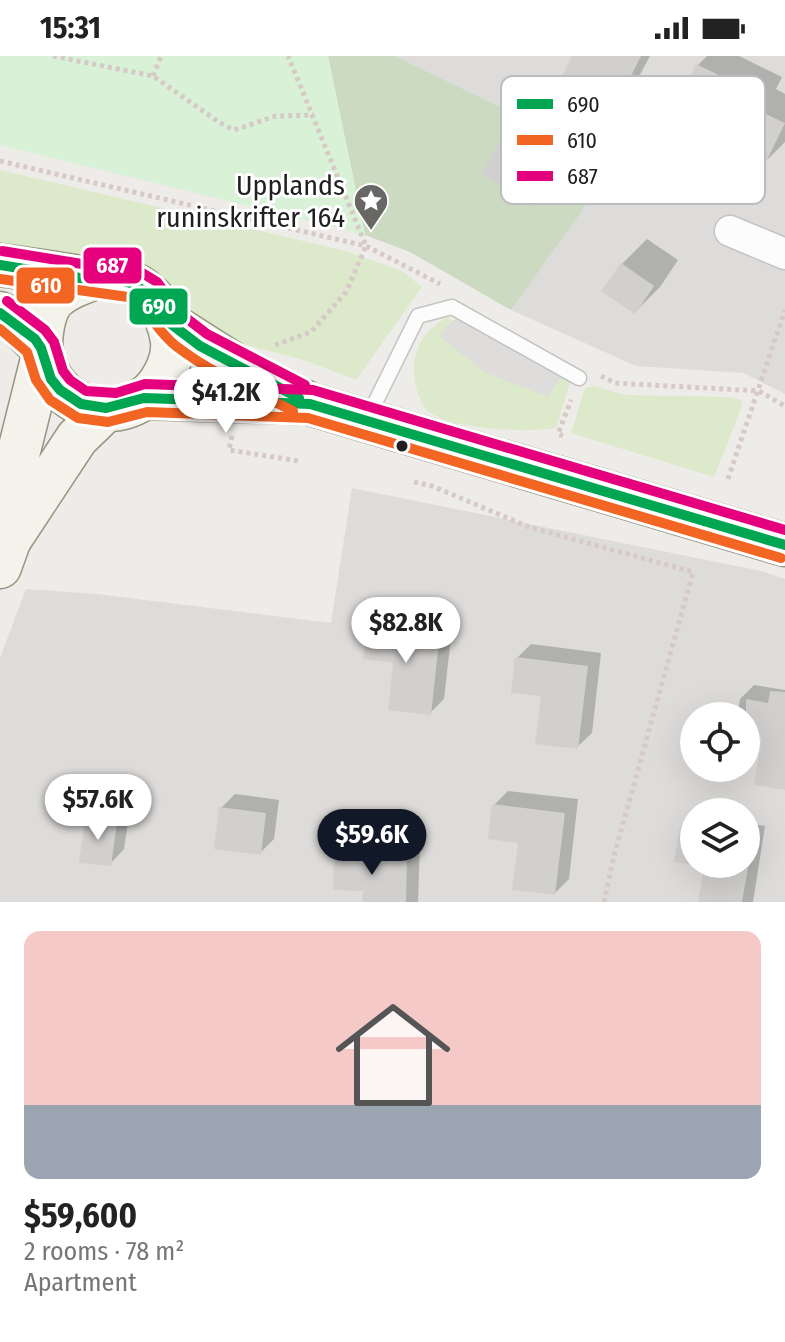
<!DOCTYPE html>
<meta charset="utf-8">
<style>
body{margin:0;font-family:"Fira Sans Condensed",sans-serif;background:#f6f6f6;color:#222;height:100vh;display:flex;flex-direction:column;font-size:30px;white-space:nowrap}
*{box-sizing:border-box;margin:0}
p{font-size:26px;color:#767676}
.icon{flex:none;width:44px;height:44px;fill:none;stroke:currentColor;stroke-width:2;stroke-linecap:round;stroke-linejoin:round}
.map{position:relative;height:846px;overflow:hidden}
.details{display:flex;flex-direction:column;background:#fff;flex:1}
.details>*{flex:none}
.fabs{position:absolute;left:680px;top:646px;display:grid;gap:16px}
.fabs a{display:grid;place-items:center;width:80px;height:80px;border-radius:50%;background:#fff;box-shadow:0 8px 32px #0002;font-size:40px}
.price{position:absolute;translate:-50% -68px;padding:0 18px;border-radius:28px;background:#fff;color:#222;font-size:26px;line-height:52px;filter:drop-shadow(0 2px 4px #0008)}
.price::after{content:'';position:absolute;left:50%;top:48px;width:24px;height:18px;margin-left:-12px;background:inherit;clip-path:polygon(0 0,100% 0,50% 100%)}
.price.active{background:#111827;color:#fff}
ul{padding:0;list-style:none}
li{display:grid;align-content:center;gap:16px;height:424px;padding:0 24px}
li span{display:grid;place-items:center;height:248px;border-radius:16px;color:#555}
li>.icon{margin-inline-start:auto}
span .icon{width:144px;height:144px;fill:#fffc;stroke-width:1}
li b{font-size:34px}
.status{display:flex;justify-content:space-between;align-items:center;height:56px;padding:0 40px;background:#fff;direction:ltr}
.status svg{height:22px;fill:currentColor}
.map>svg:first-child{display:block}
.residential{fill:#dddcda;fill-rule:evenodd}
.grass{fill:#dce9ca}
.forest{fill:#cbdac0}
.park{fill:#d9f2d7}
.parking{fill:#dedddc}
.shadow{fill:#0003}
.building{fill:#d2d0ce}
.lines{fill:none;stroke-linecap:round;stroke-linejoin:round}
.service-casing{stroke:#c5c4c3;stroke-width:17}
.minor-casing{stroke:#c5c4c3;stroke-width:33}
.secondary-casing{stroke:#969682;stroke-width:45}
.path{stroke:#d6c9c8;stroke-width:5;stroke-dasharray:4 4;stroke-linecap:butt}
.service{stroke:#fcfcfc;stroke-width:14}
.minor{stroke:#fcfcfc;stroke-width:30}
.secondary{stroke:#f3f3ec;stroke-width:42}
.bus-1-casing{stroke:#fff;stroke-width:16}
.bus-2-casing{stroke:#fff;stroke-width:16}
.bus-3-casing{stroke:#fff;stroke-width:16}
.bus-1{stroke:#00a651;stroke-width:10}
.bus-2{stroke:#f26522;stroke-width:10}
.bus-3{stroke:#e5007d;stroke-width:10}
.bus-dot{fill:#202020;stroke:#fff;stroke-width:3}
.labels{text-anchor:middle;stroke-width:6;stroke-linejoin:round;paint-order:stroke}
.poi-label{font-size:28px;fill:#202020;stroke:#fff;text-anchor:end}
.key{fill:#fff;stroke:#bcbcbc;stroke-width:2}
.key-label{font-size:22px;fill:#202020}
.line-badge{stroke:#fff;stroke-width:3}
.badge-label{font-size:22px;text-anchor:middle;font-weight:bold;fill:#fff}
</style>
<div class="status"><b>15:31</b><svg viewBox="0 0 49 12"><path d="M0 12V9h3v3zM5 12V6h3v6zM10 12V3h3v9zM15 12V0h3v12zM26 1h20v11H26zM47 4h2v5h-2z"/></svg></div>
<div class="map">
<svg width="785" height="846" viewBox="0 0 785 846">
<rect width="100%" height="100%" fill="#eeece9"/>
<g class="residential">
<path d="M395,0H785V338L743,317L636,310L511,254L615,107Z"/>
<path d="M352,432L761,515L785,523V846H0V602L26,533L97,538L331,567ZM694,660H746V712H694ZM694,756H746V808H694Z"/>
</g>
<g class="grass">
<path d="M0,114L346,195L402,215L422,231L356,324L304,304L235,286L198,270L145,210L105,200L73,201L0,187Z"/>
<path d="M448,261L452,265L440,279L547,341L561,321L571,324L556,372C528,377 451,374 428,355C418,346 413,322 414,309C417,285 428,272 448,261Z"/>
<path d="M594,330L626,339L729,341L742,344L740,355L714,421L571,377L585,332Z"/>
</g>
<path class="forest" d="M328,0H395L616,107L511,254L410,196L365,179Z"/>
<path class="park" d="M0,0H328L365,179L0,89Z"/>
<path class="parking" d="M462,261L561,321L548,341L486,317L439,280L452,265Z"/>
<g class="shadow">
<path d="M575,0H650L636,26L616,46Z"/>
<path d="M707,0H739L782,21L776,33L785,38V86L765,106L697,10Z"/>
<path d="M518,69L569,102L548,136L534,150L484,116L504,83Z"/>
<path d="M647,183L678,204L660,231L635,256L604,235L622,208Z"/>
<path d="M383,555L453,563L444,643L430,657L369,569Z"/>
<path d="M531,588L601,597L592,677L577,691L517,602Z"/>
<path d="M754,629L785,634V732L764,680L746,677V660H737L740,643Z"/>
<path d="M508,735L578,743L569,823L555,837L494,749Z"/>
<path d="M235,738L279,744L274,783L260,797L221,752Z"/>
<path d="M101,749L130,753L124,793L110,808L87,763Z"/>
<path d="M694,760V807L682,772Z"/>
<path d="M746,767L765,770L753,846H700L706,809L697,808H746Z"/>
<path d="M350,786L420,788L418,846H364L365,833L336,800Z"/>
</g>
<g class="building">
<path d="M572,0H641L617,48L562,20Z"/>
<path d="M696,8L764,41L757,54L785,67L765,108L670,62Z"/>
<path d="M502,82L556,116L534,152L481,117Z"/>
<path d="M621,207L654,230L635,258L601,235Z"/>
<path d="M367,568L440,576L431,659L388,654L393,607L363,603Z"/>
<path d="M515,601L588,610L578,693L535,688L541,640L511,637Z"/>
<path d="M770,635L785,636V734L754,729L762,682L746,679V643L768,647Z"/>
<path d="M492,748L565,757L555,839L512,834L518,787L488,783Z"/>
<path d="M219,751L266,757L261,799L214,793Z"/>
<path d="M85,762L117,767L111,810L79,807Z"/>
<path d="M680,771L694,774V808H746V782L753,783L742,846H698L704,811L674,806Z"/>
<path d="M334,799L407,801L406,846H362L363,835L333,834Z"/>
</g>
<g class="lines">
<defs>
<path id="service" d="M368,361L418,260L452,251L579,322"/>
<path id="minor" d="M730,175L785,198"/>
<g id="secondary">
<path d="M0,209C28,213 57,217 85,222C95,223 105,221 115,222C148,227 168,255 172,285C174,306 160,332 143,343C94,375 34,332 42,276C43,268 46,255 51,247C61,234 79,228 93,223"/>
<path d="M0,257L14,265L40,290"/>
<path d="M169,267L246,316L310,348L785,489"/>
<path d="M144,342L297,347"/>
<path d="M11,482L77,382L107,353"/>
<path d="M0,511L10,483L18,399L42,303"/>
</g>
</defs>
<use href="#service" class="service-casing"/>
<use href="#minor" class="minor-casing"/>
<use href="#secondary" class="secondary-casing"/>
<g class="path">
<path d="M53,0L153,20L220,67L234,74L276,60L314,59"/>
<path d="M153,20L161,0"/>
<path d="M0,105L366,190L440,228"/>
<path d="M275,289L311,276L346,236L366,190L288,0"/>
<path d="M601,320L615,327L759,335L785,350"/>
<path d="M232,380L229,394L299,405"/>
<path d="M563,380L558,378L571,344"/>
<path d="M728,423L785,254"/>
<path d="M414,426L432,430L529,471L693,516L614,800L604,846"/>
</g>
<use href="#service" class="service"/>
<use href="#minor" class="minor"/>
<use href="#secondary" class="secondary"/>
<defs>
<g id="bus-1">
<path d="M0,209L80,222L119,224L134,228L152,241L171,268L200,290L299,342"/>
<path d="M0,257L35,283L41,292L51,323L60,334L81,348L106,352L144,342L310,348L785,489"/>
</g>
<g id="bus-2">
<path d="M0,223L128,241C147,250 157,276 176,290C211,317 253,335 293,355"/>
<path d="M0,273L27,296L36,324L50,344L78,362L108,366L147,356L308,362L781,502"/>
</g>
<g id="bus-3">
<path d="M2,195L82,208L121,210L139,215L157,226L181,258L207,278L305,329"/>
<path d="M7,245L45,274L54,286L63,315L70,324L86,335L116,337L145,328L313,334L785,474"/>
</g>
</defs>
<use href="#bus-1" class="bus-1-casing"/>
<use href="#bus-2" class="bus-2-casing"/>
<use href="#bus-3" class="bus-3-casing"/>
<use href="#bus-1" class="bus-1"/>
<use href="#bus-2" class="bus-2"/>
<use href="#bus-3" class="bus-3"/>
</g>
<defs>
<symbol id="sight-pin" viewBox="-11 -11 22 30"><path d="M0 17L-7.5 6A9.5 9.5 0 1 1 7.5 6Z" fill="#686766" stroke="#fff"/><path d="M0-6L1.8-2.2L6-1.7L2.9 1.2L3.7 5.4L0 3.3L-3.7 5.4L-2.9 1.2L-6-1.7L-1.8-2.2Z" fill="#fff"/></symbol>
</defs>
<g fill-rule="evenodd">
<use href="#sight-pin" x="351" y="125" width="40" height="54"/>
</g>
<circle class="bus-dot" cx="402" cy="390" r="7"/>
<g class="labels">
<g class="poi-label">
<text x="345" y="139">Upplands<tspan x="345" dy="32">runinskrifter 164</tspan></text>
</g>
</g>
<rect x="501" y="20" width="264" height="128" rx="12" class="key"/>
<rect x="517" y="43" width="36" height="10" fill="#00a651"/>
<rect x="517" y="79" width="36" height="10" fill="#f26522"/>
<rect x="517" y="115" width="36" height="10" fill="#e5007d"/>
<g class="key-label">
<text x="567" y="56">690</text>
<text x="567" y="92">610</text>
<text x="567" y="128">687</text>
</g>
<g class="line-badge">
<rect x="82" y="190" width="61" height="39" rx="8" fill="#e5007d"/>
<rect x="15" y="210" width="61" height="39" rx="8" fill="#f26522"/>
<rect x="128" y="231" width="61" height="39" rx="8" fill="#00a651"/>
</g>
<g class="badge-label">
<text x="112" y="217">687</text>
<text x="46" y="237">610</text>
<text x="159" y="258">690</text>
</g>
</svg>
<div class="fabs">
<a><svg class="icon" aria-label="locate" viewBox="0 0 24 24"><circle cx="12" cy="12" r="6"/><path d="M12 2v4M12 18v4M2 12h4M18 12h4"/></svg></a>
<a><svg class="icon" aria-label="layers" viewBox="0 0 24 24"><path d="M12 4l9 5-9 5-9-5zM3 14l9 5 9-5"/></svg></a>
</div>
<b class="price" style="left:226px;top:379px">$41.2K</b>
<b class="price" style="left:406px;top:609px">$82.8K</b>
<b class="price" style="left:98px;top:786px">$57.6K</b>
<b class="price active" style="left:372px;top:821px">$59.6K</b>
</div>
<section class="details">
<ul>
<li><span style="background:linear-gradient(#f6c9c9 70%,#9aa5b1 0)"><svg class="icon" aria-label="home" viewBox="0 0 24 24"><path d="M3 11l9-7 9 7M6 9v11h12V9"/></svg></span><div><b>$59,600</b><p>2 rooms · 78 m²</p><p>Apartment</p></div></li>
</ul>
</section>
